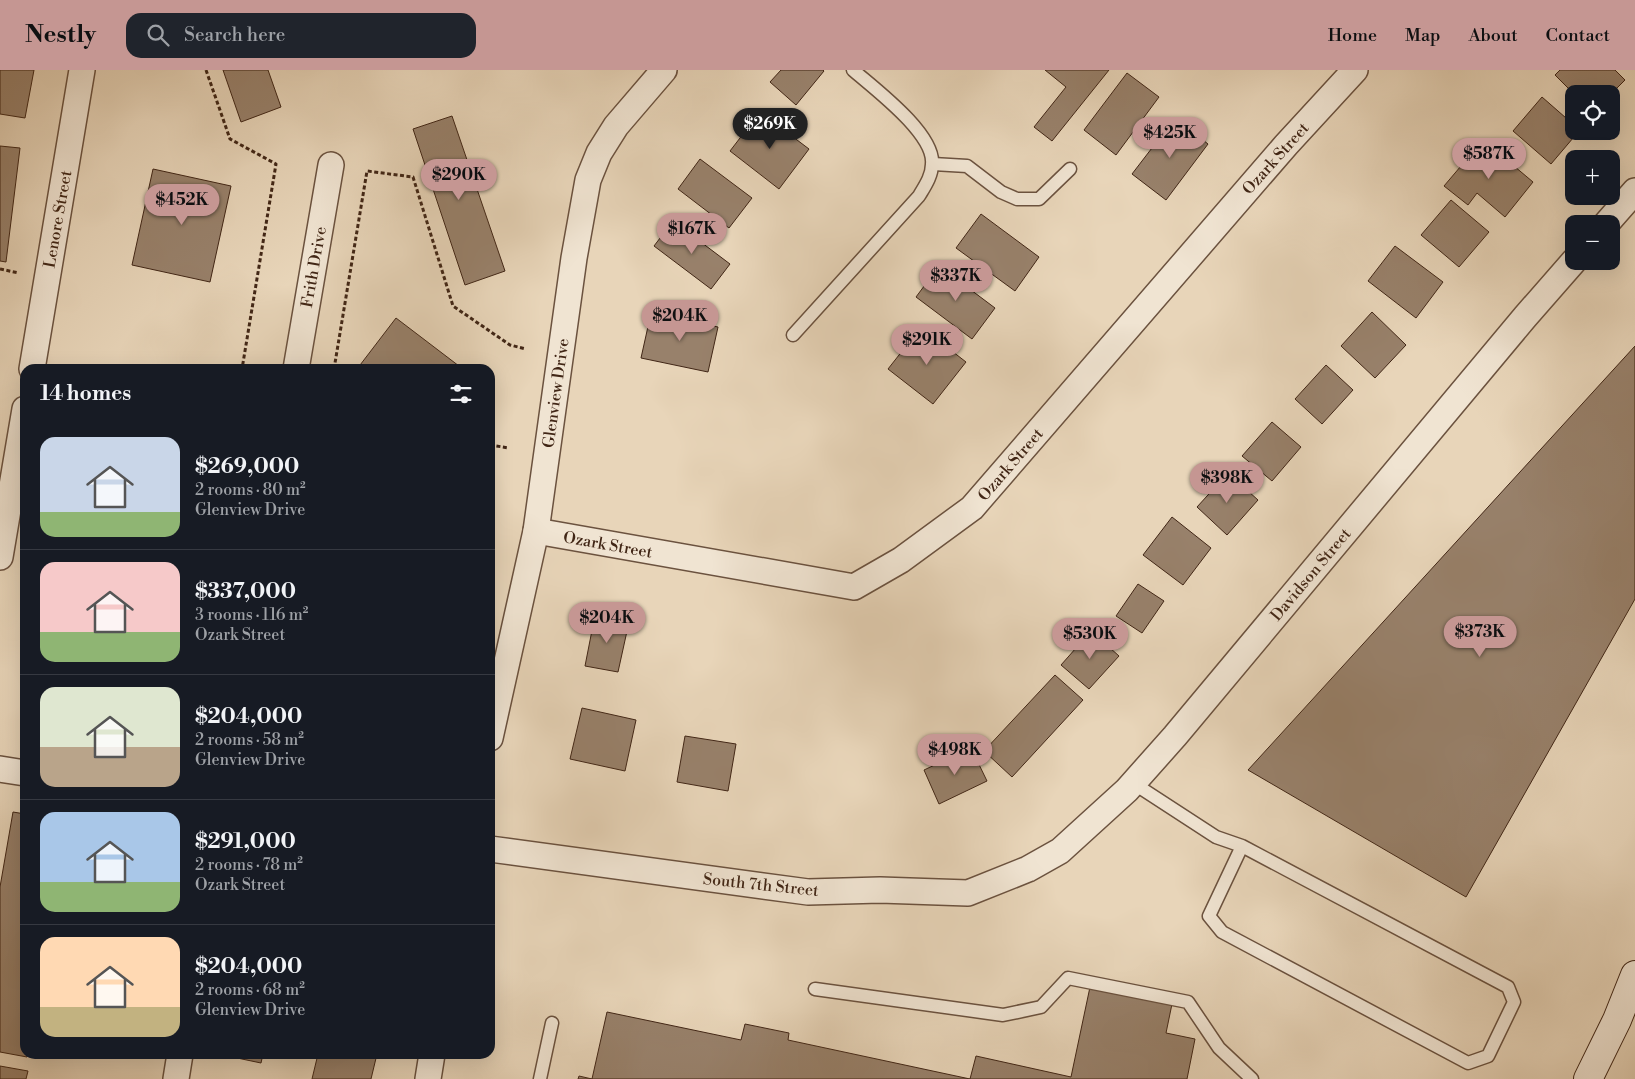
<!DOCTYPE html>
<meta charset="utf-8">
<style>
body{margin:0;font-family:"Libre Bodoni",serif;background:#20242c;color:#f1f3f6;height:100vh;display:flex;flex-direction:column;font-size:19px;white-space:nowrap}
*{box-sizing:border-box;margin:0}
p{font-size:16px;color:#9ea1a6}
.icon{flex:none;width:28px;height:28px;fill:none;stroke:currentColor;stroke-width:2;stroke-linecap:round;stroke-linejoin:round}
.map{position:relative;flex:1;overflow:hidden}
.drawer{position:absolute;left:20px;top:294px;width:475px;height:695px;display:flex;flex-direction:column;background:#171b24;border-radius:15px;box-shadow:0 5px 20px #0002}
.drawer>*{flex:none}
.controls{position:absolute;left:1565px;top:15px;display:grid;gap:10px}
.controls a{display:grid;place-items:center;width:55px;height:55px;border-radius:10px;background:#171b24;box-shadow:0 5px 20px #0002;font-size:25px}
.price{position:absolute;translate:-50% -42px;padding:0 11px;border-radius:18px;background:#c59692;color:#111;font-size:16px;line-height:32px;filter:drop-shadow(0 1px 2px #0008)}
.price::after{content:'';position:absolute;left:50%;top:30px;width:15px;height:11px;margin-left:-8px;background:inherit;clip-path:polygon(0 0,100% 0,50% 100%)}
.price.on{background:#222;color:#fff}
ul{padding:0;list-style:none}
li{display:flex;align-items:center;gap:15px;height:125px;padding:0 20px}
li+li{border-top:1px solid #363941}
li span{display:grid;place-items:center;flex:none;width:140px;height:100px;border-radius:15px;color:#555}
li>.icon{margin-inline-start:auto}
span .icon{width:60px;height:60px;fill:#fffc;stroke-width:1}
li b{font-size:21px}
h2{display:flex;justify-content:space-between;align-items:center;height:60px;padding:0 20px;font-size:21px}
header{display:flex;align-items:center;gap:30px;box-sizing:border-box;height:70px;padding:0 25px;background:#c59692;color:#111}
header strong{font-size:24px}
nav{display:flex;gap:28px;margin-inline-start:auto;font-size:18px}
.search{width:350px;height:45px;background:#20242c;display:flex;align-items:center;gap:12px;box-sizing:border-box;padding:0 18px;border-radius:15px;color:#9ea1a6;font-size:19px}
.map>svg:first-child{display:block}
.building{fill:#98816b;stroke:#412616}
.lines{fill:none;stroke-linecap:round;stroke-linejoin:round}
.lane-casing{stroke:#6b523f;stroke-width:15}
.street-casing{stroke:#6b523f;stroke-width:28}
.secondary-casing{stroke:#412616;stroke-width:30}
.path{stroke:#412616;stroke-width:3;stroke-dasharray:4 2.5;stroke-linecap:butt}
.lane{stroke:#f0e4d2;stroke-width:12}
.street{stroke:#f0e4d2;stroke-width:25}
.secondary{stroke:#f0e4d2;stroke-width:28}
.labels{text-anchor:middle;stroke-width:5;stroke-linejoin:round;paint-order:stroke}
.street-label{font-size:16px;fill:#412616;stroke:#f0e4d2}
</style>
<header>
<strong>Nestly</strong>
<div class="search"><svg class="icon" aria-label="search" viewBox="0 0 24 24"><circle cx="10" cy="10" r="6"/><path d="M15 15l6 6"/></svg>Search here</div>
<nav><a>Home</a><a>Map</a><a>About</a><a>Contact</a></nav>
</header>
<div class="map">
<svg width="1635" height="1009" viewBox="0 0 1635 1009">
<rect width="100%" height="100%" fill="#e8d5b9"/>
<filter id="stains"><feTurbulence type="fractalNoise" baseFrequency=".004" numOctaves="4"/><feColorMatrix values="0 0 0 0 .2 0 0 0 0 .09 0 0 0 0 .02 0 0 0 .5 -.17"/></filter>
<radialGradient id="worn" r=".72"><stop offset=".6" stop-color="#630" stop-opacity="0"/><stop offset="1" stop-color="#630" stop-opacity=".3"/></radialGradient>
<g class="building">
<path d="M0,0H34L25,48L0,44Z"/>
<path d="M223,0H268L281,37L241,52Z"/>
<path d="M781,0H823L824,1L796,35L770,12Z"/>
<path d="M1045,0H1109L1052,71L1034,57L1066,17Z"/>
<path d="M1560,0H1615L1625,10L1611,24H1574L1555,5Z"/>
<path d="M1127,3L1159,27L1116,85L1084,60Z"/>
<path d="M1542,27L1574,55V61H1579L1551,94L1513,61Z"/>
<path d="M760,42L809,79L779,119L730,81Z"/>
<path d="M452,46L505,201L465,215L413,59Z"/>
<path d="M1175,48L1208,74L1166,130L1132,104Z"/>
<path d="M1483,70L1533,112L1505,147L1477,123L1468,135L1444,116Z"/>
<path d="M0,76L20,78L6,192L0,191Z"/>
<path d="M700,89L752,128L729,158L678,119Z"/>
<path d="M153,99L231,116L210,212L132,195Z"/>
<path d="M1451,130L1489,162L1459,197L1421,165Z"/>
<path d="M981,144L1039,187L1015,221L956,178Z"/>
<path d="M673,151L730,194L711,219L654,176Z"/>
<path d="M1395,176L1443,212L1416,248L1368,211Z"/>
<path d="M939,196L995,238L972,269L916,227Z"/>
<path d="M1372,242L1406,275L1375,308L1341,276Z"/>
<path d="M651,243L718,257L708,302L641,288Z"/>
<path d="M396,248L459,296L457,299H357Z"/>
<path d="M921,257L966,292L933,334L888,299Z"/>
<path d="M1635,276V529L1466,827L1248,700Z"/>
<path d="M1326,295L1353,320L1322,354L1295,329Z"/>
<path d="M1272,352L1301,377L1272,411L1242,386Z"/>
<path d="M1228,403L1258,430L1227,465L1197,437Z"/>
<path d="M1172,447L1211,478L1183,515L1143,485Z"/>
<path d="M1138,514L1164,531L1142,563L1116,546Z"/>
<path d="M595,545L629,552L618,602L585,596Z"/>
<path d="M1091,561L1119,586L1089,619L1061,595Z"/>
<path d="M1055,605L1083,630L1012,707L984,681Z"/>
<path d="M582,638L636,650L625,701L570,689Z"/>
<path d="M685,666L736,674L728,721L677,712Z"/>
<path d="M971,678L987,711L939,734L924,700Z"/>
<path d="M13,742L25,744V984H28L27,987L0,982V817Z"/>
<path d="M1090,917L1172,934L1166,963L1195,969L1187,1009H578L579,1006L592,1009L607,942L741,970L745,954L789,963L788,970L970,1009L976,986L1071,1007Z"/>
<path d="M218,984H263L261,993Z"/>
<path d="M318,984H377L371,1009H312Z"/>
<path d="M0,996L28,1001L26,1009H0Z"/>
</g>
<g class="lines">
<defs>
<g id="lane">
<path d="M933,94L967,96L1001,122L1017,129H1039L1070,99"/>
<path d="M793,265L919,126C925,116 932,106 932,94C935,64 875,19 853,0"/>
<path d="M1133,713L1216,767L1242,776L1508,917L1514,932L1488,986L1468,993L1222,862L1209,846L1242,776"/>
<path d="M815,919L1003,945L1041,937L1068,908L1188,932L1219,978L1252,1009"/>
<path d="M540,1009L552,953"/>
</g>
<g id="street">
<path d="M1606,154L1635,121"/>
<path d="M32,299L82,0"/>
<path d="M296,299L331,95"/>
<path d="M536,461L854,517L901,490L972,438L1286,75L1355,0"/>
<path d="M0,487L25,339"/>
<path d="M490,668L536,461L574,188L588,110L599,83L616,56L664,0"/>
<path d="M0,699L25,703"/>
<path d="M490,779L808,822L880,820L968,823L1028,799L1060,781L1127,720L1175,666L1525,247L1574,191"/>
<path d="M176,1009L180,984"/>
<path d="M428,1009L432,984"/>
</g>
<path id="secondary" d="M1588,1009L1617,950L1635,905"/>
</defs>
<use href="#lane" class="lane-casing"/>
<use href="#street" class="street-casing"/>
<use href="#secondary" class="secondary-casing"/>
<g class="path">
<path d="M206,0L230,69L276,94L242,299"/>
<path d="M0,199L19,203"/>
<path d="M334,299L367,101L413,107L453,236L510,275L526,279"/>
<path d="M490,375L509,378"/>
</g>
<use href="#lane" class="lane"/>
<use href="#street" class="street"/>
<use href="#secondary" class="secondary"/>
</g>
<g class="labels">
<g class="street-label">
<text transform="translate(1275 88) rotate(-48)" y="6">Ozark Street</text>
<text transform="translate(57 149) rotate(-80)" y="6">Lenore Street</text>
<text transform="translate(313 197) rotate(-80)" y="6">Frith Drive</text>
<text transform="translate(555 323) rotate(-82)" y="6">Glenview Drive</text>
<text transform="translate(1010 394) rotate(-49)" y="6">Ozark Street</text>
<text transform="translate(608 474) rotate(10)" y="6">Ozark Street</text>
<text transform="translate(1310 504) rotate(-50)" y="6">Davidson Street</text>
<text transform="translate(761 814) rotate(6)" y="6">South 7th Street</text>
</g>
</g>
<rect width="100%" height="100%" filter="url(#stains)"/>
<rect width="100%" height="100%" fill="url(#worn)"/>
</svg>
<div class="controls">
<a><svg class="icon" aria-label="locate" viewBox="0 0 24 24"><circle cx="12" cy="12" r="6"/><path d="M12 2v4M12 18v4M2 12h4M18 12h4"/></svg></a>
<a>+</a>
<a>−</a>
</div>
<b class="price on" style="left:770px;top:80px">$269K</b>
<b class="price" style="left:1170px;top:89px">$425K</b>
<b class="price" style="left:1489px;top:110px">$587K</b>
<b class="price" style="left:459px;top:131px">$290K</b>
<b class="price" style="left:182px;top:156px">$452K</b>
<b class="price" style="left:692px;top:185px">$167K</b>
<b class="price" style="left:956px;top:232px">$337K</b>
<b class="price" style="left:680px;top:272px">$204K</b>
<b class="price" style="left:927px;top:296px">$291K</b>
<b class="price" style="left:1227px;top:434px">$398K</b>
<b class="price" style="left:607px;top:574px">$204K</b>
<b class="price" style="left:1480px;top:588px">$373K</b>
<b class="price" style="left:1090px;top:590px">$530K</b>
<b class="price" style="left:955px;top:706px">$498K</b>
<section class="drawer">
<h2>14 homes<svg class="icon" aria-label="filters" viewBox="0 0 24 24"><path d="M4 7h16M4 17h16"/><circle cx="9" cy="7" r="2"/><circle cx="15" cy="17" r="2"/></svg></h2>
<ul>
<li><span style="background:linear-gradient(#c9d6e8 75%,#8fb573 0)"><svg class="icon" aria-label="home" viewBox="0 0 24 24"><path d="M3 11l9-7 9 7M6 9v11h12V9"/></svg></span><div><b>$269,000</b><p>2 rooms · 80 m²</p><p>Glenview Drive</p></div></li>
<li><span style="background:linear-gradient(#f6c9c9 70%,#8fb573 0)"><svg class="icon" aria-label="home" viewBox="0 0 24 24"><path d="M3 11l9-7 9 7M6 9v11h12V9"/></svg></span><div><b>$337,000</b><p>3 rooms · 116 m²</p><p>Ozark Street</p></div></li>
<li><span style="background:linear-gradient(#dfe7d0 60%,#b9a48a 0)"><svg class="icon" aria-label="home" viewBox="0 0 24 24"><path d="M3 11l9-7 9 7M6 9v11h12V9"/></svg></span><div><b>$204,000</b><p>2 rooms · 58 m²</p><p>Glenview Drive</p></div></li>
<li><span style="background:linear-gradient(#a9c7e8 70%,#8fb573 0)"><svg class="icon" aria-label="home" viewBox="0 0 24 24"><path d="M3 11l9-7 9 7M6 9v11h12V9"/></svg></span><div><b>$291,000</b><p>2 rooms · 78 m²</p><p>Ozark Street</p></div></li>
<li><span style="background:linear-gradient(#ffd9b3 70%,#c2b280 0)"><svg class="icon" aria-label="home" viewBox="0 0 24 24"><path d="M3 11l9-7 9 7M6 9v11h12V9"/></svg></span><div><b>$204,000</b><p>2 rooms · 68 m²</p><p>Glenview Drive</p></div></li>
</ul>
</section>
</div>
